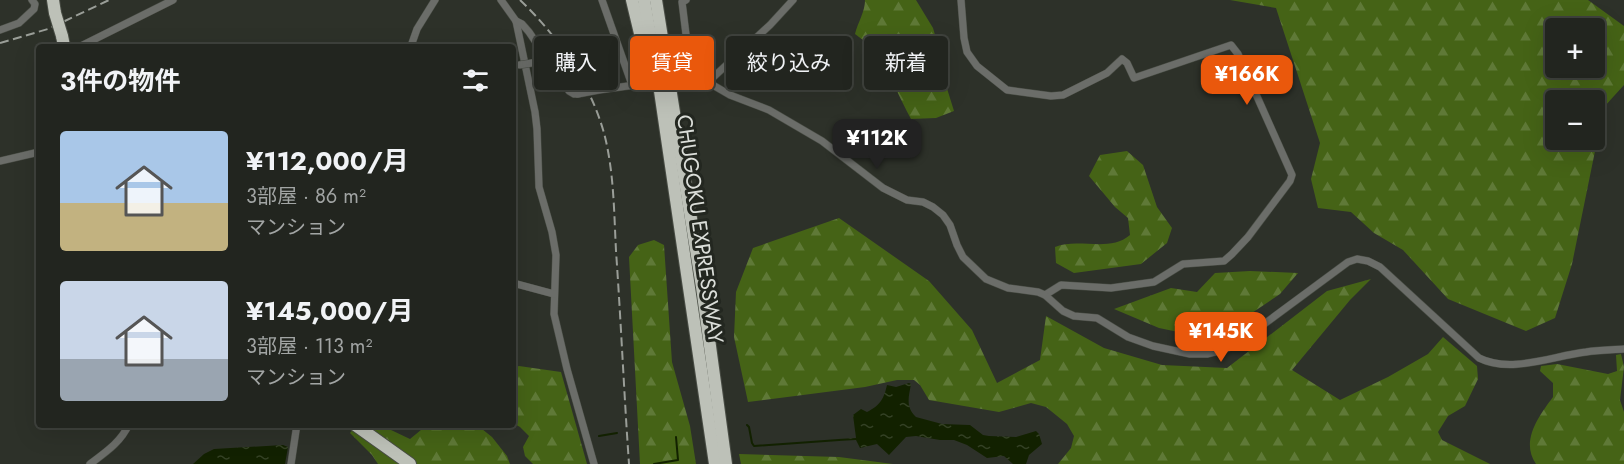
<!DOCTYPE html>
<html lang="ja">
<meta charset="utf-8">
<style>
body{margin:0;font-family:Jost,"Noto Sans JP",sans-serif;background:#2e312c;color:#f1f3f6;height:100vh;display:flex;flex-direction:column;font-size:22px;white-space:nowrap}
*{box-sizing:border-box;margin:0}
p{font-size:20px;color:#a2a5a4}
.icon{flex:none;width:33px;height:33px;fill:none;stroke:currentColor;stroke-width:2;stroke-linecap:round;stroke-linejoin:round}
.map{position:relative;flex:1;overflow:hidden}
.sheet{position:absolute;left:36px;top:44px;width:480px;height:384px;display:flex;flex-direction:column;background:#22251f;border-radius:6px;box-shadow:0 6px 24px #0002,0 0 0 2px #3f423d}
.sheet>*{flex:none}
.hud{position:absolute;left:534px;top:36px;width:570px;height:54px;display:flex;gap:12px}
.buttons{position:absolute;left:1545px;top:18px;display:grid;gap:12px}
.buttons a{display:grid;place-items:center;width:60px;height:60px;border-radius:6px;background:#22251f;box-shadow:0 6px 24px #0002,0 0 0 2px #3f423d;font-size:30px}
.price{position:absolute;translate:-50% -51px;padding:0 14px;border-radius:12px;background:#ea580c;color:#fff;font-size:20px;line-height:39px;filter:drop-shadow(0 2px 3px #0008)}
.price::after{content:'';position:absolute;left:50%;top:36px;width:18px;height:14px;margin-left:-9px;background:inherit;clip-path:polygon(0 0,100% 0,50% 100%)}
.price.current{background:#222;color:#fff}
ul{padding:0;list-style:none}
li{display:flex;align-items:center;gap:18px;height:150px;padding:0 24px}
li span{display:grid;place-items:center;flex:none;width:168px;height:120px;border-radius:6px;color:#555}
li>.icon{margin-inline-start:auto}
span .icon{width:72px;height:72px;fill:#fffc;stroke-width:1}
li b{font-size:26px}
h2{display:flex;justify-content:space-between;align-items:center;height:72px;padding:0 24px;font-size:26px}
.pill{padding:0 21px;border-radius:6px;background:#22251f;box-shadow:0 6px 24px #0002,0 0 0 2px #3f423d;font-size:21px;line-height:54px}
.pill.current{background:#ea580c;color:#fff}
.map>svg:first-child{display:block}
.forest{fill:url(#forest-firs);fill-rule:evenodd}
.water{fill:url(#water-ripples)}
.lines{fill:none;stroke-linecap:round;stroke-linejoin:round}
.stream{stroke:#122100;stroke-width:2}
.street-casing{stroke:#494d45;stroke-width:8}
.highway-casing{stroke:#494d45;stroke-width:14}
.street{stroke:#6b6d69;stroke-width:7}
.highway{stroke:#bdc1b8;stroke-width:12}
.rail{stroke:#9a9e98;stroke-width:2;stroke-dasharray:9 4.5;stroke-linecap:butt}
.street-bridge-casing{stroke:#494d45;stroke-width:8;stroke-linecap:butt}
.highway-bridge-casing{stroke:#494d45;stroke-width:14;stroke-linecap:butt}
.street-bridge{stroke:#6b6d69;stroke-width:7}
.highway-bridge{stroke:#bdc1b8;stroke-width:12}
.labels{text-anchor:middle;stroke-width:6;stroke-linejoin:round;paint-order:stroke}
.street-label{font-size:21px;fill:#dbded9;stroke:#232720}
</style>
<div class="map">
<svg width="1624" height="464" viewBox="0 0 1624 464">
<defs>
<pattern id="forest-firs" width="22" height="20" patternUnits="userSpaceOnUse" patternTransform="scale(1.5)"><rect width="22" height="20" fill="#456316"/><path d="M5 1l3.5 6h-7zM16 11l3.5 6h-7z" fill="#5f7937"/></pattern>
<pattern id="water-ripples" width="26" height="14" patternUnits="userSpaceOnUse" patternTransform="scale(1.5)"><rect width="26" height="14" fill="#122100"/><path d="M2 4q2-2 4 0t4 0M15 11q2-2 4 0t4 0" fill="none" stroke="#344125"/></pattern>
</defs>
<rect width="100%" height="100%" fill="#2d3129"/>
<g class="forest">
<path d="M865,0H916L933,28L940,52V66L954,111L936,118L911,119C899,96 887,74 885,48L867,43L855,34C858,22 865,12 865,0Z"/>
<path d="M1230,0H1588L1624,26V85L1604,107L1572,264L1555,318L1526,331L1448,299L1403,250L1374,233L1351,212L1318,208L1311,179L1320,143L1276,8ZM1556,28H1594V68H1556ZM1556,100H1594V140H1556Z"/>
<path d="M1127,151L1143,165L1157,207L1172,228L1167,243L1141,264L1074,273L1056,263L1055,247C1078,237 1109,253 1130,235L1128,218L1115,207L1089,176L1100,155Z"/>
<path d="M839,218L929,281L972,330L997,383L1040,360L1046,316L1104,348L1162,365L1227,368L1327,291L1371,279L1350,300L1292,370L1340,400L1388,377L1428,354L1443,337L1477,366L1478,379L1465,406L1448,416L1438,432L1442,440L1490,464H1058L1071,448L1074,436L1067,424L1046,407L1031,403L999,412L929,400L920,385L914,380H897L865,387L748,402L734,337L736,292L753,248Z"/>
<path d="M654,240L664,245L672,362L690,426L696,464H640L629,257L638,245Z"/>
<path d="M1250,271L1298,273L1280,294L1234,325L1188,334L1159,328L1114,309L1171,288L1197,292L1215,273Z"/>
<path d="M1621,354L1624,367L1620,400L1624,412V464H1536C1520,441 1539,416 1553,397V383L1540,371L1541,366L1557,364L1608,374L1617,371L1616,355Z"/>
<path d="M519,366L561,372L587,464H533L525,456L523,447L529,436L520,427L513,423V368Z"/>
<path d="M356,425H389L391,430L410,439L427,425H477L492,437L507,456L510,464H378L372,455L350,433Z"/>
<path d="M739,454L839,457L893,464H741Z"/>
</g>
<g class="water">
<path d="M909,383L911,384C909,396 905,407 916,417L942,424L970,425L983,435L989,436L1016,437L1036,431L1039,434L1042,444L1029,455L1026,464H1013L1004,456L987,458L967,445L954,440H940L916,436L906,437L889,455L877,444L860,448L856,440L838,441V439L856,438L853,415L861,409L867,412C881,405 884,398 887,385L896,387Z"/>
<path d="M283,445L288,447L285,464H193L204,454L214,449Z"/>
</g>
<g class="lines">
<g class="stream">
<path d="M747,425L749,427L752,443L754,446L839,440"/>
<path d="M599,436L617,433"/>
<path d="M654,464L678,460L676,437"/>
</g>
<defs>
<g id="street">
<path d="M501,0L516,21L535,112L537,129L539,187L552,232L556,255L554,314L567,369L594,464"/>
<path d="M602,0L632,85"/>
<path d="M686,0L682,2L691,75"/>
<path d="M961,0L964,38L967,52L977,66L1007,90L1051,96L1063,95L1107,73L1122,59L1127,63L1134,78L1231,45L1238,54L1292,175L1290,181L1248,237L1232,254L1224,261L1183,264L1154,282L1111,288L1061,285L1045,295"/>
<path d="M516,21L522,24L529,32L569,91L574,94H578"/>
<path d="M0,30L19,23L34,9L35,4L32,0"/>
<path d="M81,46L173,0"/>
<path d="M411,46L417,29L435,0"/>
<path d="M532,63C542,65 547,76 557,75"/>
<path d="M687,76L699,77L730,95L769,110L822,141L883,188L907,200L923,202L933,207L943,215L950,225L957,245L963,257L986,279L1008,288L1038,292L1045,295L1063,311L1074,316L1097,318L1128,337L1153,346L1190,354H1207L1223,350L1237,344L1248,336L1348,262L1357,259L1368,261L1380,267L1479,358C1511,374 1552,356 1586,352C1599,350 1611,350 1624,349"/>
<path d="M708,82L770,25L793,0"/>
<path d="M599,90L635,85"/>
<path d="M0,161L39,152"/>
<path d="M513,283L554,294"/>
<path d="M90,464C106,452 121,442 129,424"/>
<path d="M291,464L297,424"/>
</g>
<g id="highway">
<path d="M53,0L55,13"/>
<path d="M632,0L650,75"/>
<path d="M644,0L660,91L715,464"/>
<path d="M656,0L702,287L726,464"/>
<path d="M62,36L64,46"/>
<path d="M354,424L410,464"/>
</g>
</defs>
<use href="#street" class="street-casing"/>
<use href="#highway" class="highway-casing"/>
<use href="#street" class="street"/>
<use href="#highway" class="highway"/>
<g class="rail">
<path d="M520,0C558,36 590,83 604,133C614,171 614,212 616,251C621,322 624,393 629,464"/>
<path d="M0,43L48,29L109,0"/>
</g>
<defs>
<g id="street-bridge">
<path d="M519,65L532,63"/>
<path d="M637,84L687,76"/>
<path d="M578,94L599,90"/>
</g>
<path id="highway-bridge" d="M55,13L62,36"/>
</defs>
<use href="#street-bridge" class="street-bridge-casing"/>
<use href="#highway-bridge" class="highway-bridge-casing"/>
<use href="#street-bridge" class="street-bridge"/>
<use href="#highway-bridge" class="highway-bridge"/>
</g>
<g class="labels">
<g class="street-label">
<text transform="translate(700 229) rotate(82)" y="7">CHUGOKU EXPRESSWAY</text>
</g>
</g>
</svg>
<div class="buttons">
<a>+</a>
<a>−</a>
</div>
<b class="price" style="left:1247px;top:106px">¥166K</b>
<b class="price current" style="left:877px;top:170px">¥112K</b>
<b class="price" style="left:1221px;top:363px">¥145K</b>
<div class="hud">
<a class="pill">購入</a>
<a class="pill current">賃貸</a>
<a class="pill">絞り込み</a>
<a class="pill">新着</a>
</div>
<section class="sheet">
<h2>3件の物件<svg class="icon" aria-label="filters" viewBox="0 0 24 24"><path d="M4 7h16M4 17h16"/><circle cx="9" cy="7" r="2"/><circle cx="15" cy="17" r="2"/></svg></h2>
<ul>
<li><span style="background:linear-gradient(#a9c7e8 60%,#c2b280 0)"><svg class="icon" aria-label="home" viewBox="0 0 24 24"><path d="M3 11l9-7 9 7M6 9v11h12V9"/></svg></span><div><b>¥112,000/月</b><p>3部屋 · 86 m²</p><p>マンション</p></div></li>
<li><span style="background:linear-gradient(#c9d6e8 65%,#9aa5b1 0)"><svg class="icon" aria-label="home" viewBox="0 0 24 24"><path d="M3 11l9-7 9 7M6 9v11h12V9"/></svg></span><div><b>¥145,000/月</b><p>3部屋 · 113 m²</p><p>マンション</p></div></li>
</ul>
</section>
</div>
